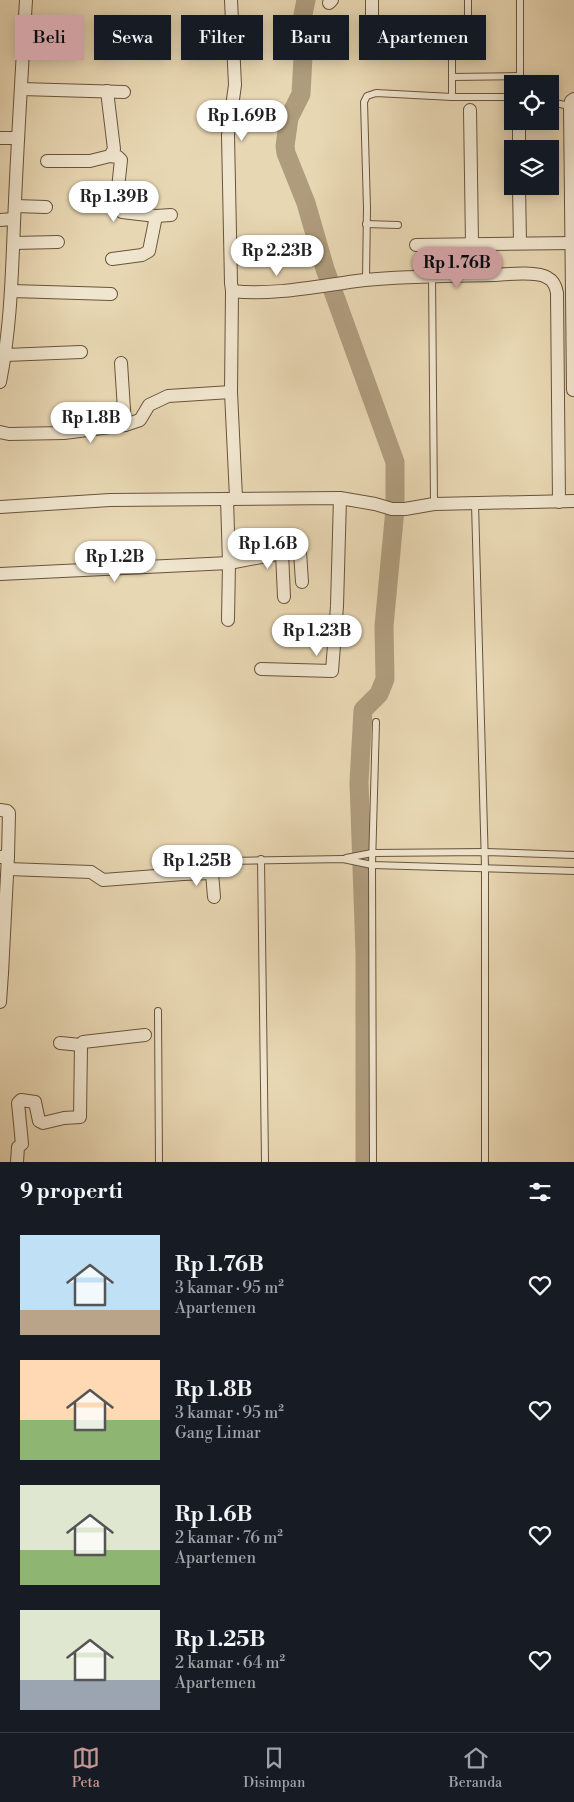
<!DOCTYPE html>
<html lang="id">
<meta charset="utf-8">
<style>
body{margin:0;font-family:"Libre Bodoni",serif;background:#20242c;color:#f1f3f6;height:100vh;display:flex;flex-direction:column;font-size:19px;white-space:nowrap}
*{box-sizing:border-box;margin:0}
p{font-size:16px;color:#9ea1a6}
.icon{flex:none;width:28px;height:28px;fill:none;stroke:currentColor;stroke-width:2;stroke-linecap:round;stroke-linejoin:round}
.map{position:relative;height:1162px;overflow:hidden}
.panel{display:flex;flex-direction:column;background:#171b24;flex:1}
.panel>*{flex:none}
.hud{position:absolute;left:15px;top:15px;width:545px;height:45px;display:flex;gap:10px}
.controls{position:absolute;left:504px;top:75px;display:grid;gap:10px}
.controls a{display:grid;place-items:center;width:55px;height:55px;border-radius:0px;background:#171b24;box-shadow:0 2px 12px #0003;font-size:25px}
.price{position:absolute;translate:-50% -42px;padding:0 11px;border-radius:18px;background:#fff;color:#222;font-size:16px;line-height:32px;filter:drop-shadow(0 1px 2px #0008)}
.price::after{content:'';position:absolute;left:50%;top:30px;width:15px;height:11px;margin-left:-8px;background:inherit;clip-path:polygon(0 0,100% 0,50% 100%)}
.price.selected{background:#c59692;color:#111}
ul{padding:0;list-style:none}
li{display:flex;align-items:center;gap:15px;height:125px;padding:0 20px}
li span{display:grid;place-items:center;flex:none;width:140px;height:100px;border-radius:0px;color:#555}
li>.icon{margin-inline-start:auto}
span .icon{width:60px;height:60px;fill:#fffc;stroke-width:1}
li b{font-size:21px}
h2{display:flex;justify-content:space-between;align-items:center;height:60px;padding:0 20px;font-size:21px}
.pill{padding:0 18px;border-radius:0px;background:#171b24;box-shadow:0 2px 12px #0003;font-size:18px;line-height:45px}
.pill.selected{background:#c59692;color:#111}
.dock{display:flex;justify-content:space-around;align-items:center;height:70px;border-top:1px solid #363941;background:#171b24;font-size:14px;color:#9ea1a6}
.dock a{display:grid;justify-items:center;gap:2px}
.dock .selected{color:#c59692}
.map>svg:first-child{display:block}
.lines{fill:none;stroke-linecap:round;stroke-linejoin:round}
.river{stroke:#af9c7d;stroke-width:19}
.service-casing{stroke:#69543b;stroke-width:8}
.minor-casing{stroke:#69543b;stroke-width:14}
.service{stroke:#f0e5ce;stroke-width:6}
.minor{stroke:#f0e5ce;stroke-width:12}
</style>
<div class="map">
<svg width="574" height="1162" viewBox="0 0 574 1162">
<rect width="100%" height="100%" fill="#e8d7b3"/>
<filter id="stains"><feTurbulence type="fractalNoise" baseFrequency=".004" numOctaves="4"/><feColorMatrix values="0 0 0 0 .2 0 0 0 0 .09 0 0 0 0 .02 0 0 0 .5 -.17"/></filter>
<radialGradient id="worn" r=".72"><stop offset=".6" stop-color="#630" stop-opacity="0"/><stop offset="1" stop-color="#630" stop-opacity=".3"/></radialGradient>
<g class="lines">
<path class="river" d="M306,0L303,15L308,38L303,57L301,94L289,118L285,146L286,153L306,203L325,269L395,462V509L384,626L385,679L379,694L363,710L359,782L365,953V1162"/>
<defs>
<g id="service">
<path d="M419,43H436L453,49"/>
<path d="M452,77L520,76"/>
<path d="M520,84V0"/>
<path d="M452,97V51L455,48L464,49L468,46V0"/>
<path d="M550,102L570,106"/>
<path d="M366,224L398,225"/>
<path d="M432,276L434,504"/>
<path d="M366,280L367,208L364,102L367,96L376,93L452,97H512"/>
<path d="M475,504L485,867V1162"/>
<path d="M346,858L372,853L485,852L574,855"/>
<path d="M261,859L265,1162"/>
<path d="M225,861L343,859L372,865L574,871"/>
<path d="M158,1011L159,1162"/>
<path d="M373,1162L372,865L376,722"/>
</g>
<g id="minor">
<path d="M231,0L235,85L228,135L231,283L232,291L231,392L236,498"/>
<path d="M329,3L332,0"/>
<path d="M372,27V0"/>
<path d="M21,89L124,92"/>
<path d="M574,99L571,101L570,106L573,390H574"/>
<path d="M470,110L472,243"/>
<path d="M519,121V149"/>
<path d="M0,138H18"/>
<path d="M110,156L118,157L121,160L116,207L122,212L156,216L171,215"/>
<path d="M47,161H90L110,156L114,149L107,91"/>
<path d="M519,186L520,242"/>
<path d="M15,206L46,207"/>
<path d="M0,220L14,219"/>
<path d="M14,243L58,242"/>
<path d="M416,245L574,243"/>
<path d="M112,259L142,255L149,251L156,216"/>
<path d="M12,291L111,294"/>
<path d="M232,291C276,296 322,285 365,280C408,276 452,276 495,275C508,274 538,271 548,278C554,281 556,287 557,293L559,502"/>
<path d="M5,355L81,352"/>
<path d="M121,363L125,425"/>
<path d="M0,382C12,322 12,262 15,201C18,134 22,67 26,0"/>
<path d="M0,432L9,434L64,433L125,425L140,420L149,405L168,396L231,392"/>
<path d="M227,499L229,563L228,620"/>
<path d="M0,507L110,500L340,498L375,504L392,509H405L434,504L574,501"/>
<path d="M282,553L284,597"/>
<path d="M0,574L229,563L282,553L300,552L302,582"/>
<path d="M261,669L332,671L337,606L340,498"/>
<path d="M0,810L7,811L9,813L8,856"/>
<path d="M0,857L8,856L2,973"/>
<path d="M8,869L91,872L103,880L183,874L184,858"/>
<path d="M183,874L212,873L214,897"/>
<path d="M0,973H2L0,1002"/>
<path d="M60,1043L81,1045L83,1042L145,1035"/>
<path d="M17,1162L18,1147L22,1144L18,1103L21,1100L35,1102L39,1121L43,1123L64,1118L80,1117L81,1045"/>
</g>
</defs>
<use href="#service" class="service-casing"/>
<use href="#minor" class="minor-casing"/>
<use href="#service" class="service"/>
<use href="#minor" class="minor"/>
</g>
<rect width="100%" height="100%" filter="url(#stains)"/>
<rect width="100%" height="100%" fill="url(#worn)"/>
</svg>
<div class="controls">
<a><svg class="icon" aria-label="locate" viewBox="0 0 24 24"><circle cx="12" cy="12" r="6"/><path d="M12 2v4M12 18v4M2 12h4M18 12h4"/></svg></a>
<a><svg class="icon" aria-label="layers" viewBox="0 0 24 24"><path d="M12 4l9 5-9 5-9-5zM3 14l9 5 9-5"/></svg></a>
</div>
<b class="price" style="left:242px;top:142px">Rp 1.69B</b>
<b class="price" style="left:114px;top:223px">Rp 1.39B</b>
<b class="price" style="left:277px;top:277px">Rp 2.23B</b>
<b class="price selected" style="left:457px;top:289px">Rp 1.76B</b>
<b class="price" style="left:91px;top:444px">Rp 1.8B</b>
<b class="price" style="left:268px;top:570px">Rp 1.6B</b>
<b class="price" style="left:115px;top:583px">Rp 1.2B</b>
<b class="price" style="left:317px;top:657px">Rp 1.23B</b>
<b class="price" style="left:197px;top:887px">Rp 1.25B</b>
<div class="hud">
<a class="pill selected">Beli</a>
<a class="pill">Sewa</a>
<a class="pill">Filter</a>
<a class="pill">Baru</a>
<a class="pill">Apartemen</a>
</div>
</div>
<section class="panel">
<h2>9 properti<svg class="icon" aria-label="filters" viewBox="0 0 24 24"><path d="M4 7h16M4 17h16"/><circle cx="9" cy="7" r="2"/><circle cx="15" cy="17" r="2"/></svg></h2>
<ul>
<li><span style="background:linear-gradient(#bfe0f5 75%,#b9a48a 0)"><svg class="icon" aria-label="home" viewBox="0 0 24 24"><path d="M3 11l9-7 9 7M6 9v11h12V9"/></svg></span><div><b>Rp 1.76B</b><p>3 kamar · 95 m²</p><p>Apartemen</p></div><svg class="icon" aria-label="heart" viewBox="0 0 24 24"><path d="M12 20l-8-8c-3-5 5-10 8-4 3-6 11-1 8 4z"/></svg></li>
<li><span style="background:linear-gradient(#ffd9b3 60%,#8fb573 0)"><svg class="icon" aria-label="home" viewBox="0 0 24 24"><path d="M3 11l9-7 9 7M6 9v11h12V9"/></svg></span><div><b>Rp 1.8B</b><p>3 kamar · 95 m²</p><p>Gang Limar</p></div><svg class="icon" aria-label="heart" viewBox="0 0 24 24"><path d="M12 20l-8-8c-3-5 5-10 8-4 3-6 11-1 8 4z"/></svg></li>
<li><span style="background:linear-gradient(#dfe7d0 65%,#8fb573 0)"><svg class="icon" aria-label="home" viewBox="0 0 24 24"><path d="M3 11l9-7 9 7M6 9v11h12V9"/></svg></span><div><b>Rp 1.6B</b><p>2 kamar · 76 m²</p><p>Apartemen</p></div><svg class="icon" aria-label="heart" viewBox="0 0 24 24"><path d="M12 20l-8-8c-3-5 5-10 8-4 3-6 11-1 8 4z"/></svg></li>
<li><span style="background:linear-gradient(#dfe7d0 70%,#9aa5b1 0)"><svg class="icon" aria-label="home" viewBox="0 0 24 24"><path d="M3 11l9-7 9 7M6 9v11h12V9"/></svg></span><div><b>Rp 1.25B</b><p>2 kamar · 64 m²</p><p>Apartemen</p></div><svg class="icon" aria-label="heart" viewBox="0 0 24 24"><path d="M12 20l-8-8c-3-5 5-10 8-4 3-6 11-1 8 4z"/></svg></li>
</ul>
</section>
<nav class="dock">
<a class="selected"><svg class="icon" aria-label="map" viewBox="0 0 24 24"><path d="M3 6l6-2 6 2 6-2v14l-6 2-6-2-6 2zM9 4v14M15 6v14"/></svg>Peta</a>
<a><svg class="icon" aria-label="saved" viewBox="0 0 24 24"><path d="M7 4h10v16l-5-4-5 4z"/></svg>Disimpan</a>
<a><svg class="icon" aria-label="home" viewBox="0 0 24 24"><path d="M3 11l9-7 9 7M6 9v11h12V9"/></svg>Beranda</a>
</nav>
